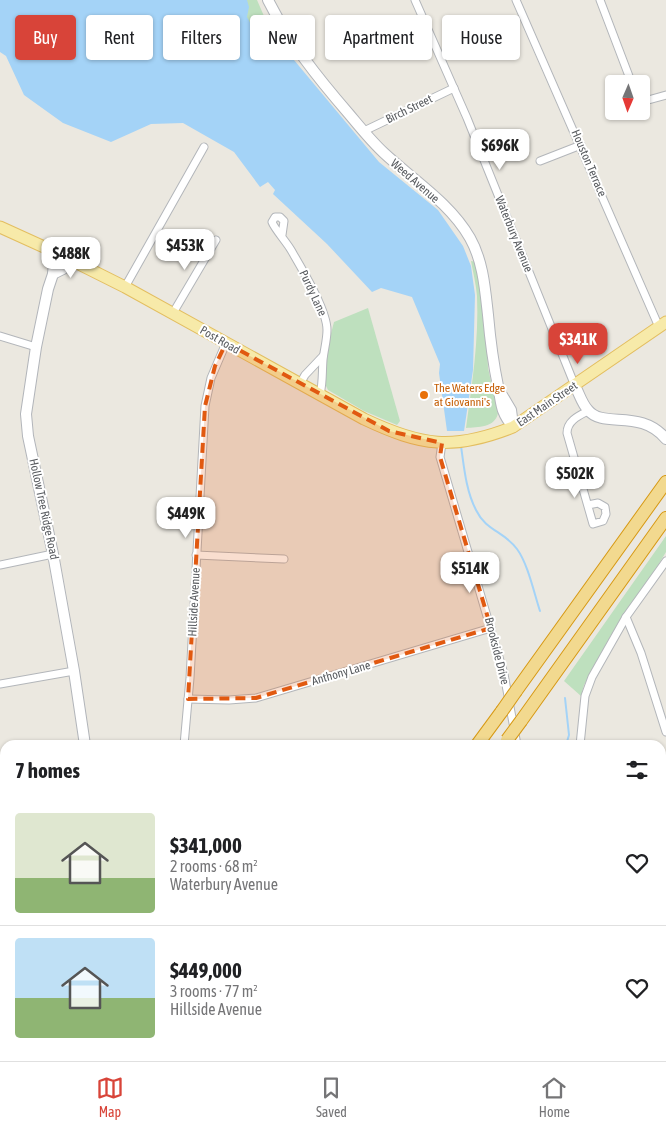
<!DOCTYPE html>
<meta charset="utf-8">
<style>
body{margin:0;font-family:"Asap Condensed",sans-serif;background:#f2f2f2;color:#202124;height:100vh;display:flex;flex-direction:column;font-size:19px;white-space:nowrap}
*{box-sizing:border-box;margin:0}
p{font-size:16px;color:#757577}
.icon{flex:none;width:28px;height:28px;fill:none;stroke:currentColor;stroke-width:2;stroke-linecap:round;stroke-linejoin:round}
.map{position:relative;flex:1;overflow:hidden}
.panel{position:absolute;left:0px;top:740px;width:666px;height:321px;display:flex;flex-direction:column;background:#fff;border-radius:15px 15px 0 0;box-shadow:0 1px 4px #0004}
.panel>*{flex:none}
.guide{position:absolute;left:15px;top:15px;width:636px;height:45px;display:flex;gap:10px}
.needle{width:32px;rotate:182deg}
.fabs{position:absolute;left:605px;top:75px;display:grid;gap:10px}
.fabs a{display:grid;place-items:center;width:45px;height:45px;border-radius:5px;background:#fff;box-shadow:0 1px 4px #0004;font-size:25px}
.price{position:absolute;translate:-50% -42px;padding:0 11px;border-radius:10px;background:#fff;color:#222;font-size:16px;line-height:32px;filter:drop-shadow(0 1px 2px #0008)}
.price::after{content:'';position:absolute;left:50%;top:30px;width:15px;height:11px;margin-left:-8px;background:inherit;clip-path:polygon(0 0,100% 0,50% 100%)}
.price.active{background:#d84439;color:#fff}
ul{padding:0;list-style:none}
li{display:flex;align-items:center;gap:15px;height:125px;padding:0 15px}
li+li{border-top:1px solid #e0e0e0}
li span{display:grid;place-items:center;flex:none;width:140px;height:100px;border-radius:5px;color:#555}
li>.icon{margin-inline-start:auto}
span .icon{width:60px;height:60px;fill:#fffc;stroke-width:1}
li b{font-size:21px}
h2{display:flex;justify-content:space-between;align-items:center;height:60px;padding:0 15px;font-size:21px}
.tag{padding:0 18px;border-radius:5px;background:#fff;box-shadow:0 1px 4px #0004;font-size:18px;line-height:45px}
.tag.active{background:#d84439;color:#fff}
.dock{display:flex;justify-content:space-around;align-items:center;height:70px;border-top:1px solid #e0e0e0;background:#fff;font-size:14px;color:#757577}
.dock a{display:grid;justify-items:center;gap:2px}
.dock .active{color:#d84439}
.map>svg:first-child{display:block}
.green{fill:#bee0be}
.water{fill:#a4d3f7}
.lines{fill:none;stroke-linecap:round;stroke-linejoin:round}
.stream{stroke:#a4d3f7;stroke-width:2}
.street-casing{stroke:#b3b6ba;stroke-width:9}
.secondary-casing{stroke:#b2b5ba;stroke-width:12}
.primary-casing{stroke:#e3be60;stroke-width:13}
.highway-casing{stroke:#d79914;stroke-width:14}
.street{stroke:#fff;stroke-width:7}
.secondary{stroke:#fff;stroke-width:10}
.primary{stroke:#f7eaa9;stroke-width:11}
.highway{stroke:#f2d98f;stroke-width:12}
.highway-bridge-casing{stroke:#d79914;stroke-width:14;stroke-linecap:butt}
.highway-bridge{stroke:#f2d98f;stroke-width:12}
.marked{fill:#e15910;fill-opacity:0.2;stroke:#e15910;stroke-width:4;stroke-dasharray:10 6;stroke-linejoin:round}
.food-dot{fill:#e8710a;stroke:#fff;stroke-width:2}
.labels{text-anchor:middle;stroke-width:4;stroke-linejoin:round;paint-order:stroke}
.street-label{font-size:12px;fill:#595c60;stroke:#fff}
.food-label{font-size:12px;fill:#c56008;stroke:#fff;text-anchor:start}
</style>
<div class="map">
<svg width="666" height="1061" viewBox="0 0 666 1061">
<rect width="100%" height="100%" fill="#ebe8e0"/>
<g class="green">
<path d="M237,0H257L267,23L287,46L264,45L252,43Z"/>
<path d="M471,261L476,262L486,324L488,368L498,413C495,428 478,427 466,428C472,384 479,340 477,296C476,284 473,272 471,261Z"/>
<path d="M368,308L400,421L397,425L364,411L328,390L325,384L324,360L334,322Z"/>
<path d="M666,536V552L630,611L611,635L584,685L581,696L564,681Z"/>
</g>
<path class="water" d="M0,0H247L249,7L247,17L257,36L269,30L379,162L438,210L463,246L471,266L475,295L473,370L464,431H447L439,373L440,364L412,297L381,288L372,292L327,244L273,194L275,190L268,182L260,187L234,152L183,123L151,124L111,142L63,123L24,95L6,56L0,52Z"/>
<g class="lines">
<g class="stream">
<path d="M461,446C464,467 466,491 476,510C486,531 504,531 517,549C528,564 534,593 540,611"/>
<path d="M565,698L569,735L566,745"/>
<path d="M616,1056L619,1061"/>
</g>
<defs>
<g id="street">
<path d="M415,0L467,118L575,386"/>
<path d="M516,0L659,327"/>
<path d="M600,0L632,84"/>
<path d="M641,102L666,95"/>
<path d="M364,131L454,88"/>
<path d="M540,161L581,145"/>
<path d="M282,235L284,221L280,217H275L272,222C274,228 287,243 291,250C302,269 327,310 327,330C327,340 324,350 323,360C322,372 323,383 320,394"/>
<path d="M125,287L204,147"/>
<path d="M173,313L216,240"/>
<path d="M0,336L36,347"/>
<path d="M300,384L305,375L323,356"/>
<path d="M442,443L440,457L504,674L517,745"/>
<path d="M588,505L598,503L605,507L606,514L603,521L593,524L567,433C567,421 578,416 588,411"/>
<path d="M196,555L284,559"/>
<path d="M0,565L53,554"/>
<path d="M626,617L641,653L666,732"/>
<path d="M0,684L74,671"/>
<path d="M188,699L229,700L256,698L491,628"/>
<path d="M184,745L190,678L205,406L211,378L226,343"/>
<path d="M580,745L585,696L592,677L626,617L666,561"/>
<path d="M661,769L666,768"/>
<path d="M114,1056L116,1061"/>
<path d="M29,1061L35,1056"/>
<path d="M133,1061L135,1056"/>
</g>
<g id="secondary">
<path d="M268,0C289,42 318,78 349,114C360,127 371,141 384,153C413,180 450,203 470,238C483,261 485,288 488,315C490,338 493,362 498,386C502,405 500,411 513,427"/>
<path d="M55,252L53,274L48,289L36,347L26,414L28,436L53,554L74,671L85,745"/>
<path d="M53,274L63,269L71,260"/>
<path d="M575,386C579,393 582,404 588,410C603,429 641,408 666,439"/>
<path d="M499,390L511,410L513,425"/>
<path d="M0,968L5,967"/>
</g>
<path id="primary" d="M0,227L55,252L125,287L364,419C421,446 453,451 513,427L666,322"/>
<g id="highway">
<path d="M516,691L666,482"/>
<path d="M521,721L666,518"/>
<path d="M477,745L502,711"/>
<path d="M211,1061L217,1056"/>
<path d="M246,1061L251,1056"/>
<path d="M279,1061L285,1056"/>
</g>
</defs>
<use href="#street" class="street-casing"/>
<use href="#secondary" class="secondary-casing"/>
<use href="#primary" class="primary-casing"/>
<use href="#highway" class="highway-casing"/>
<use href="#street" class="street"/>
<use href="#secondary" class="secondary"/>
<use href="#primary" class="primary"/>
<use href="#highway" class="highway"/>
<defs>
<g id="highway-bridge">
<path d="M502,711L516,691"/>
<path d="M507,740L521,721"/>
</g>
</defs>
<use href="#highway-bridge" class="highway-bridge-casing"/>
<use href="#highway-bridge" class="highway-bridge"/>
</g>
<path class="marked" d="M226,343L389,431L442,443L440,457L491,628L256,698L188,699L205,406L215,366Z"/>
<circle class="food-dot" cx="424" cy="395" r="5"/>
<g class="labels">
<g class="street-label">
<text transform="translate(409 109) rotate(-26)" y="4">Birch Street</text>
<text transform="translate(589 163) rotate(67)" y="4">Houston Terrace</text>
<text transform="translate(415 181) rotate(41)" y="4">Weed Avenue</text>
<text transform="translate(514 234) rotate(68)" y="4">Waterbury Avenue</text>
<text transform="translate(313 293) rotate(65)" y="4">Purdy Lane</text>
<text transform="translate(220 340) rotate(30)" y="4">Post Road</text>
<text transform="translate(547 404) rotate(-34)" y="4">East Main Street</text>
<text transform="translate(44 509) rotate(78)" y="4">Hollow Tree Ridge Road</text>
<text transform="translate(194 602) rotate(-87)" y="4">Hillside Avenue</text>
<text transform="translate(497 651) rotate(76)" y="4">Brookside Drive</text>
<text transform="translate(341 673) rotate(-16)" y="4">Anthony Lane</text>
</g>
<g class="food-label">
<text x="434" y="392">The Waters Edge<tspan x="434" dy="14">at Giovanni's</tspan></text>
</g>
</g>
</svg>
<div class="fabs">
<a><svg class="needle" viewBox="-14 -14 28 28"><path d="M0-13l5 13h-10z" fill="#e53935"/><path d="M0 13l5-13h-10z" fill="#757577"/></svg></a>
</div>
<b class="price" style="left:500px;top:171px">$696K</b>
<b class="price" style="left:185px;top:271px">$453K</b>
<b class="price" style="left:71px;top:279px">$488K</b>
<b class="price active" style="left:578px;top:365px">$341K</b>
<b class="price" style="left:575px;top:499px">$502K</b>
<b class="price" style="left:186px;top:539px">$449K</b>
<b class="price" style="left:470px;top:594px">$514K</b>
<div class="guide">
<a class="tag active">Buy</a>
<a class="tag">Rent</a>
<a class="tag">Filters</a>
<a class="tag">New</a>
<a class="tag">Apartment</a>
<a class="tag">House</a>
</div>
<section class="panel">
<h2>7 homes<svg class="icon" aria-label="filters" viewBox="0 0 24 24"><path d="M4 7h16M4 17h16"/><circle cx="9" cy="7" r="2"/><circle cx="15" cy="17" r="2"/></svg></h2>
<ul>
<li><span style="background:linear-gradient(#dfe7d0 65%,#8fb573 0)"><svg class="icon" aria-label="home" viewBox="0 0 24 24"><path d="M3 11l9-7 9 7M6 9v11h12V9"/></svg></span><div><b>$341,000</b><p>2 rooms · 68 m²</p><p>Waterbury Avenue</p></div><svg class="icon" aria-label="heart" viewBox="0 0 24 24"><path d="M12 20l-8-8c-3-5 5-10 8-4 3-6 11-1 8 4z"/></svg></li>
<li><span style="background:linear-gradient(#bfe0f5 60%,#8fb573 0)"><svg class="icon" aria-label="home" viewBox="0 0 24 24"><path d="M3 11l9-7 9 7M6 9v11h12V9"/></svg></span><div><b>$449,000</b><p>3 rooms · 77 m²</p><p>Hillside Avenue</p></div><svg class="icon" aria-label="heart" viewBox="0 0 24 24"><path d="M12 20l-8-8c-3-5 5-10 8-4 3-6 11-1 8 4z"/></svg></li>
</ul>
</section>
</div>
<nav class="dock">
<a class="active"><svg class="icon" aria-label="map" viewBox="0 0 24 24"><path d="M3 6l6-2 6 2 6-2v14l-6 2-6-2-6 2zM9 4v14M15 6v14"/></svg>Map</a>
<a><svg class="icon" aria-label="saved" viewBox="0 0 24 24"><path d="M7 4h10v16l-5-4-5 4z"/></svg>Saved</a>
<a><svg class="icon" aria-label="home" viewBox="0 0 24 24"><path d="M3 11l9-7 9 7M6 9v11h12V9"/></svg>Home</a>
</nav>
